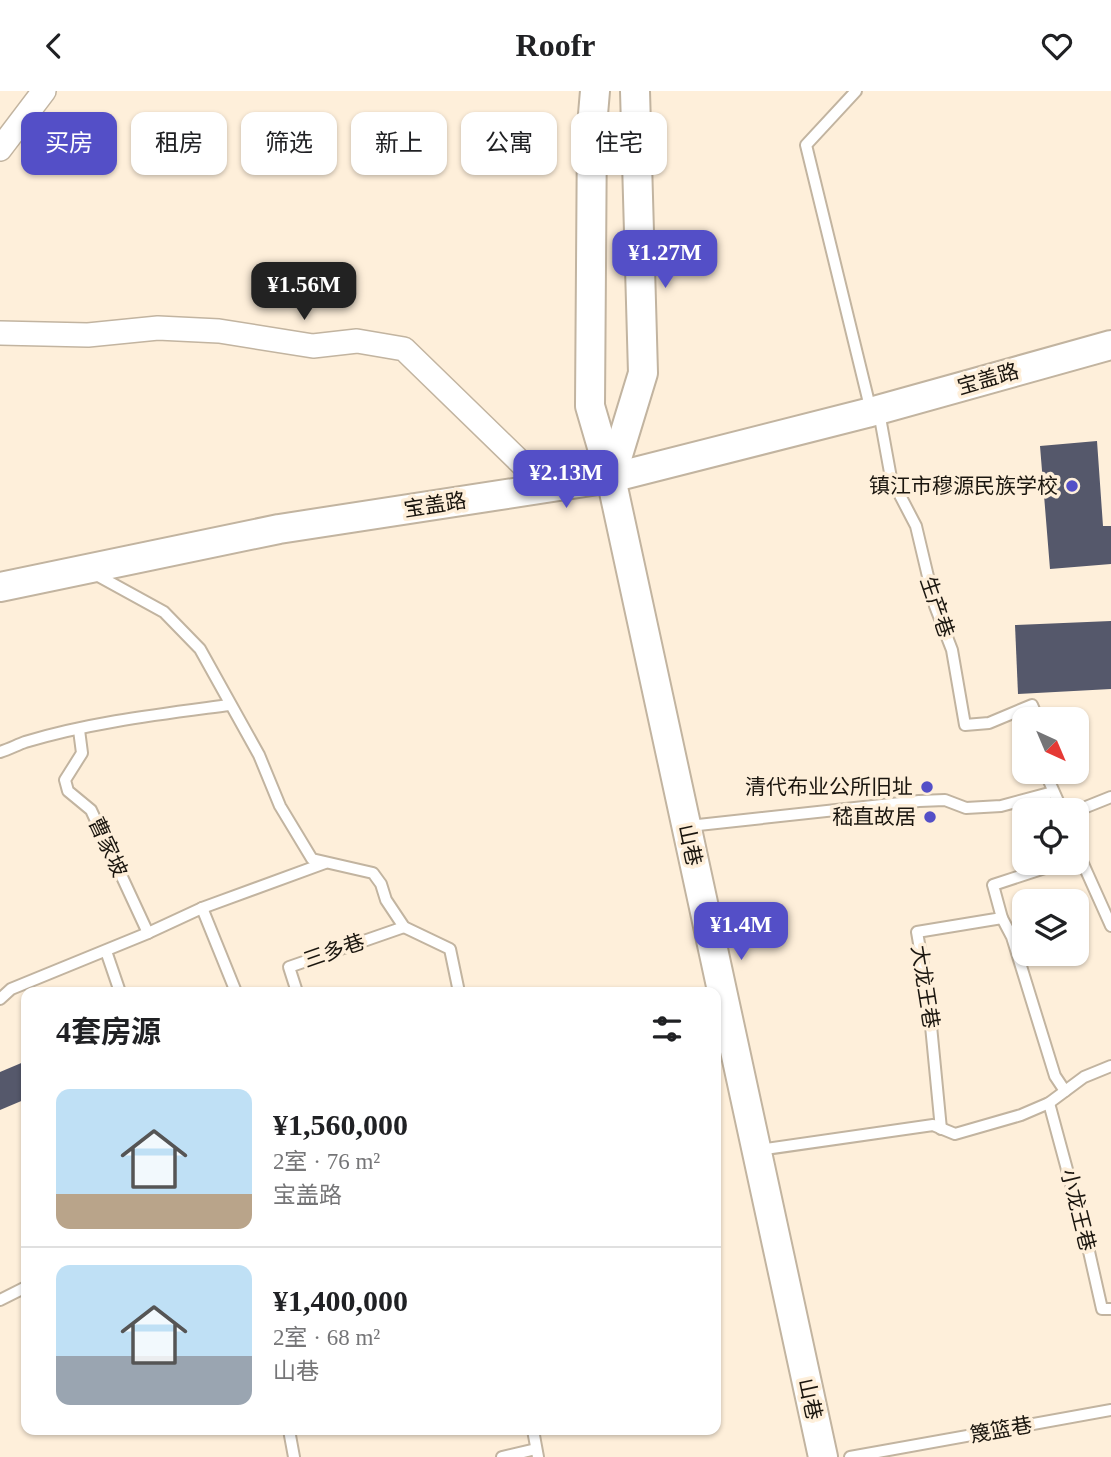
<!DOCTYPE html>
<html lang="zh">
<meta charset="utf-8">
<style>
body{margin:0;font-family:"Times New Roman","Noto Sans SC",serif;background:#f2f2f2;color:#202124;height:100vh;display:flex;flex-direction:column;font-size:26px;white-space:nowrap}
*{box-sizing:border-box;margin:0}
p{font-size:23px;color:#757577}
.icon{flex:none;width:38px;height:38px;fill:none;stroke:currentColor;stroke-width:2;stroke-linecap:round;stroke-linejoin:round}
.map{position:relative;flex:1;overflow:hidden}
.panel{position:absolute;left:21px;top:896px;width:700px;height:448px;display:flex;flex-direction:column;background:#fff;border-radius:14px;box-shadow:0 2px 5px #0004}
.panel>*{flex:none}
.top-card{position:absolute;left:21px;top:21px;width:700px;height:63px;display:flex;gap:14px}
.needle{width:46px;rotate:136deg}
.buttons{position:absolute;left:1012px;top:616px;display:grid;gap:14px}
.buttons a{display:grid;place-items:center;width:77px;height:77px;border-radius:14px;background:#fff;box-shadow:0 2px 5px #0004;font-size:35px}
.price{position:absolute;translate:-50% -60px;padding:0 16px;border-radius:14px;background:#544fc7;color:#fff;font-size:23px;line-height:46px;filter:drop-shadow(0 2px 4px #0008)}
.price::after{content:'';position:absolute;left:50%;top:42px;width:21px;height:16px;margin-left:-10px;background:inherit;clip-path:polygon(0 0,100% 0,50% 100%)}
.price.current{background:#222;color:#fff}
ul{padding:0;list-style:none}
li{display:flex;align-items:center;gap:21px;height:175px;padding:0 35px}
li+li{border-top:2px solid #e0e0e0}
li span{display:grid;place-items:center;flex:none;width:196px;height:140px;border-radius:14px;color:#555}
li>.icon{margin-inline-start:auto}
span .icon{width:84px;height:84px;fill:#fffc;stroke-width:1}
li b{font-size:30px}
h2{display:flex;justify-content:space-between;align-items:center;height:84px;padding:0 35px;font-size:30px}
.chip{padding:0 24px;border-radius:14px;background:#fff;box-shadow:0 2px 5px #0004;font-size:24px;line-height:63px}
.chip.current{background:#544fc7;color:#fff}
header{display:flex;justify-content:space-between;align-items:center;height:91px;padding:0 35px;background:#fff;font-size:32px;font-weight:600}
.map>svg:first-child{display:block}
.building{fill:#55586b}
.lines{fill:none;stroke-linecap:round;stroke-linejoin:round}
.service-casing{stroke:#c2b4a0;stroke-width:14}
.minor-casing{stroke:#c2b4a0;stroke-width:26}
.tertiary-casing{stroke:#c2b4a0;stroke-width:32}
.service{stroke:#fff;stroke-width:10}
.minor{stroke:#fff;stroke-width:23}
.tertiary{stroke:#fff;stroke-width:28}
.poi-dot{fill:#544fc7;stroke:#feefda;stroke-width:2.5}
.labels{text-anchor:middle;stroke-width:7;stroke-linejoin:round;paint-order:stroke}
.street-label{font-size:21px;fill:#1b160f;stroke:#feefda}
.poi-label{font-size:21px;fill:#1b160f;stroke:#feefda;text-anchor:end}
</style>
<header><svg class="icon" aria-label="back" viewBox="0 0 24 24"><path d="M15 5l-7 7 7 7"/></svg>Roofr<svg class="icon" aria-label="heart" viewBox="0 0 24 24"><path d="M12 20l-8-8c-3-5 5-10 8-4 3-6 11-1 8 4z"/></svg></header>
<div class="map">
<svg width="1111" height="1366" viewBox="0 0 1111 1366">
<rect width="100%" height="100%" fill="#feefda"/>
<g class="building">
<path d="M1097,350L1103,435H1111V473L1050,478L1040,355Z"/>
<path d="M1111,530V598L1018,603L1015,534Z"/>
<path d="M26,970V1008L0,1019V981Z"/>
</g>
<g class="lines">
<defs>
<g id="service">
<path d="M856,0L806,54L871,320"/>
<path d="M879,321L891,387L916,435L935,515L952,559L965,634L989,632L1032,614L1038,628"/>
<path d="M93,482L164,521L200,558L259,664L280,715L312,768L373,782L381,793L386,809L404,836L450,858L459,901"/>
<path d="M0,661C9,658 17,654 25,651C91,631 162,623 229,614"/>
<path d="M1045,681L1062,719"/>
<path d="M1076,720L1111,706"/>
<path d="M689,735L919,710L945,709L966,717L1001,715L1053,701"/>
<path d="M1076,757L1111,835"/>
<path d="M202,817L236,901"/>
<path d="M1002,827L1012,846L1055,985L1065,1000"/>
<path d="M148,842L202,817L325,772"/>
<path d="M106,860L120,901"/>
<path d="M297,901L289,876L404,836"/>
<path d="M0,908L11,898L148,842L91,719L68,700L65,689L82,662L79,639"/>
<path d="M1049,1012L1088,1156L1102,1218H1111"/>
<path d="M941,1038L928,904L917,841L1002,827L993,794L1060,772"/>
<path d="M759,1059L933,1034L955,1043L1021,1024L1049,1012L1084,986L1111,975"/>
<path d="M0,1209L26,1196"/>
<path d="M289,1339L294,1366"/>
<path d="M533,1339L538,1366"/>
<path d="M502,1366L536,1358"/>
<path d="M850,1366L1111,1319"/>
</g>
<g id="minor">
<path d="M0,58L44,0"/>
<path d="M0,242L88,244L158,237L219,240L313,255L357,250L404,258L547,397"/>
</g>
<g id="tertiary">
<path d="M595,0L592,35L590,315L611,387L823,1366"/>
<path d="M611,387L643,282L635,0"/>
<path d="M0,496L279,438L611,387L867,322L1111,254"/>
</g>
</defs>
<use href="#service" class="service-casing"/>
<use href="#minor" class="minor-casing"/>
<use href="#tertiary" class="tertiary-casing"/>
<use href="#service" class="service"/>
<use href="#minor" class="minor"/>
<use href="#tertiary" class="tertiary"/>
</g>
<g class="poi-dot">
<circle cx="1072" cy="395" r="7"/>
<circle cx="927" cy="696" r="7"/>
<circle cx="930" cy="726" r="7"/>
</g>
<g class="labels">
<g class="street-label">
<text transform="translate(988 288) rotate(-16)" y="7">宝盖路</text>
<text transform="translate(435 414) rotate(-9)" y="7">宝盖路</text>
<text transform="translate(937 516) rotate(71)" y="7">生产巷</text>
<text transform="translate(690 754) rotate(78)" y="7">山巷</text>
<text transform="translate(108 756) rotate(65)" y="7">曹家坡</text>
<text transform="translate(334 860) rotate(-19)" y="7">三多巷</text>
<text transform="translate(925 896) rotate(81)" y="7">大龙王巷</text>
<text transform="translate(1078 1119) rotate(76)" y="7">小龙王巷</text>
<text transform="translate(810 1308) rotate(78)" y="7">山巷</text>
<text transform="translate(1001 1339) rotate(-10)" y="7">篾篮巷</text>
</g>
<g class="poi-label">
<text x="1058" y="402">镇江市穆源民族学校</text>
<text x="913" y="703">清代布业公所旧址</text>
<text x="916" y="733">嵇直故居</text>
</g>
</g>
</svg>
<div class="buttons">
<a><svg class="needle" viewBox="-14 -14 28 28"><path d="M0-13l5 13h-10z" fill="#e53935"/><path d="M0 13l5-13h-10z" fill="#757577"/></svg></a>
<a><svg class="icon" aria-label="locate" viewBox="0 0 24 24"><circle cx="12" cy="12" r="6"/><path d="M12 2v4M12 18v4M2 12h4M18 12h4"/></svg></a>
<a><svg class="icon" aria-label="layers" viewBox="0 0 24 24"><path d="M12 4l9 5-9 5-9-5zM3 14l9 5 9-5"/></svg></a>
</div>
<b class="price" style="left:665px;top:199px">¥1.27M</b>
<b class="price current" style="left:304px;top:231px">¥1.56M</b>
<b class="price" style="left:566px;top:419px">¥2.13M</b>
<b class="price" style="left:741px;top:871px">¥1.4M</b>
<div class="top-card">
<a class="chip current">买房</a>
<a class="chip">租房</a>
<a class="chip">筛选</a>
<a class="chip">新上</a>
<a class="chip">公寓</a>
<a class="chip">住宅</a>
</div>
<section class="panel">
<h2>4套房源<svg class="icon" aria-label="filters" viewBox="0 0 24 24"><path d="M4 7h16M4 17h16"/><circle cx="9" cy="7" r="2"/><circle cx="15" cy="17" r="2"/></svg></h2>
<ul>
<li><span style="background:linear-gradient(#bfe0f5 75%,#b9a48a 0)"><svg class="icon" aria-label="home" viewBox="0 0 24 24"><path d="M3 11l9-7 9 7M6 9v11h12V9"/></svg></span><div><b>¥1,560,000</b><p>2室 · 76 m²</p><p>宝盖路</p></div></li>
<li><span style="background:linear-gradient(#bfe0f5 65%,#9aa5b1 0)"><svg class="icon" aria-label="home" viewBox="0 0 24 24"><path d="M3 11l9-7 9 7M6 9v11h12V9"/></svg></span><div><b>¥1,400,000</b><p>2室 · 68 m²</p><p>山巷</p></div></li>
</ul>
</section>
</div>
